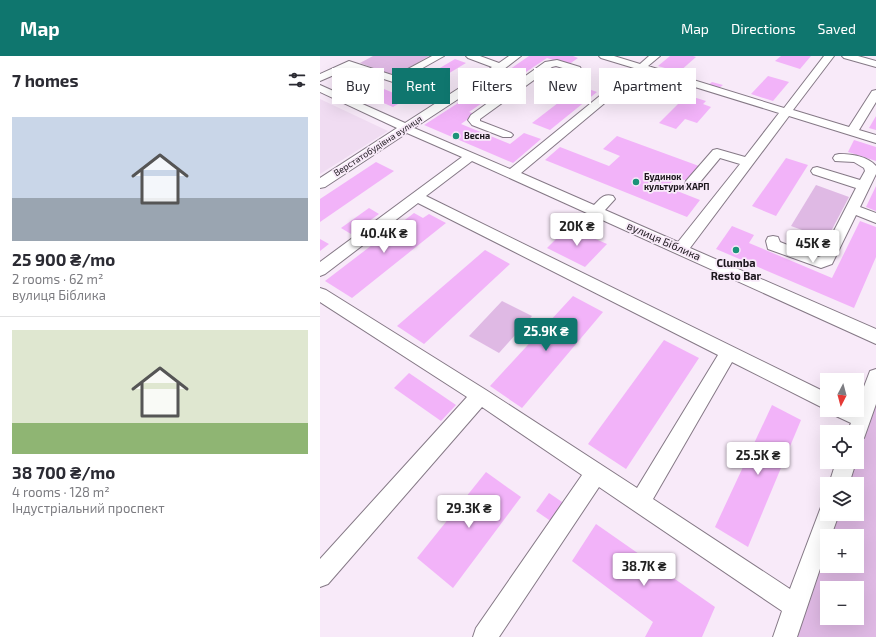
<!DOCTYPE html>
<meta charset="utf-8">
<style>
body{margin:0;font-family:"Exo 2",sans-serif;background:#f7f7f7;color:#2b2b33;height:100vh;display:flex;flex-direction:column;font-size:15px;white-space:nowrap}
*{box-sizing:border-box;margin:0}
p{font-size:13px;color:#7c7c81}
.icon{flex:none;width:22px;height:22px;fill:none;stroke:currentColor;stroke-width:2;stroke-linecap:round;stroke-linejoin:round}
.map{position:relative;flex:1;overflow:hidden}
.drawer{display:flex;flex-direction:column;background:#fff;width:320px}
.drawer>*{flex:none}
.guide{position:absolute;left:12px;top:12px;width:380px;height:36px;display:flex;gap:8px}
.needle{width:26px;rotate:186deg}
.buttons{position:absolute;left:500px;top:317px;display:grid;gap:8px}
.buttons a{display:grid;place-items:center;width:44px;height:44px;border-radius:0px;background:#fff;box-shadow:0 4px 16px #0002;font-size:20px}
.price{position:absolute;translate:-50% -34px;padding:0 9px;border-radius:4px;background:#fff;color:#222;font-size:13px;line-height:26px;filter:drop-shadow(0 1px 2px #0008)}
.price::after{content:'';position:absolute;left:50%;top:24px;width:12px;height:9px;margin-left:-6px;background:inherit;clip-path:polygon(0 0,100% 0,50% 100%)}
.price.active{background:#0f766e;color:#fff}
ul{padding:0;list-style:none}
li{display:grid;align-content:center;gap:8px;height:212px;padding:0 12px}
li+li{border-top:1px solid #e1e1e2}
li span{display:grid;place-items:center;height:124px;border-radius:0px;color:#555}
li>.icon{margin-inline-start:auto}
span .icon{width:72px;height:72px;fill:#fffc;stroke-width:1}
li b{font-size:17px}
h2{display:flex;justify-content:space-between;align-items:center;height:48px;padding:0 12px;font-size:17px}
.tag{padding:0 14px;border-radius:0px;background:#fff;box-shadow:0 4px 16px #0002;font-size:14px;line-height:36px}
.tag.active{background:#0f766e;color:#fff}
header{display:flex;align-items:center;gap:24px;box-sizing:border-box;height:56px;padding:0 20px;background:#0f766e;color:#fff}
header strong{font-size:19px}
nav{display:flex;gap:22px;margin-inline-start:auto;font-size:14px}
main{display:flex;flex:1;min-height:0}
.map>svg:first-child{display:block}
.built{fill:#f0dcf2}
.green{fill:#dfb9e4;fill-rule:evenodd}
.building{fill:#f2b3f9}
.lines{fill:none;stroke-linecap:round;stroke-linejoin:round}
.minor-casing{stroke:#857986;stroke-width:2}
.minor{fill:#fff;fill-rule:evenodd}
.poi-dot{fill:#1b9379;stroke:#f8eaf9;stroke-width:1.5}
.labels{text-anchor:middle;stroke-width:3.5;stroke-linejoin:round;paint-order:stroke}
.far-poi-label{font-size:9px;font-weight:bold;fill:#1b161c;stroke:#f8eaf9;text-anchor:start}
.far-street-label{font-size:9px;fill:#1b161c;stroke:#f8eaf9}
.street-label{font-size:11px;fill:#1b161c;stroke:#f8eaf9}
.poi-label{font-size:11px;font-weight:bold;fill:#1b161c;stroke:#f8eaf9}
</style>
<header>
<strong>Map</strong>
<nav><a>Map</a><a>Directions</a><a>Saved</a></nav>
</header>
<main>
<section class="drawer">
<h2>7 homes<svg class="icon" aria-label="filters" viewBox="0 0 24 24"><path d="M4 7h16M4 17h16"/><circle cx="9" cy="7" r="2"/><circle cx="15" cy="17" r="2"/></svg></h2>
<ul>
<li><span style="background:linear-gradient(#c9d6e8 65%,#9aa5b1 0)"><svg class="icon" aria-label="home" viewBox="0 0 24 24"><path d="M3 11l9-7 9 7M6 9v11h12V9"/></svg></span><div><b>25 900 ₴/mo</b><p>2 rooms · 62 m²</p><p>вулиця Біблика</p></div></li>
<li><span style="background:linear-gradient(#dfe7d0 75%,#8fb573 0)"><svg class="icon" aria-label="home" viewBox="0 0 24 24"><path d="M3 11l9-7 9 7M6 9v11h12V9"/></svg></span><div><b>38 700 ₴/mo</b><p>4 rooms · 128 m²</p><p>Індустріальний проспект</p></div></li>
</ul>
</section>
<div class="map">
<svg width="556" height="581" viewBox="0 0 556 581">
<rect width="100%" height="100%" fill="#f8eaf9"/>
<path class="built" d="M0,43L68,75L0,118Z"/>
<g class="green">
<path d="M53,0H109L75,20L40,7Z"/>
<path d="M496,129L529,141L507,183L471,170Z"/>
<path d="M182,245L212,260L179,297L149,280Z"/>
<path d="M556,320V581H460L507,458H537V428H516L524,406H537V376ZM507,480H537V510H507ZM507,532H537V562H507Z"/>
</g>
<g class="building">
<path d="M209,0H253L258,2L248,9L227,2L194,24L180,20Z"/>
<path d="M350,0H373L376,1L359,16L338,10Z"/>
<path d="M461,0H491L480,13L455,5Z"/>
<path d="M135,3L146,7L73,51L18,28L33,20L76,38Z"/>
<path d="M448,20L469,26L453,45L431,38Z"/>
<path d="M392,26L403,29L399,32L388,29Z"/>
<path d="M166,29L181,34L149,56L155,58L141,68L190,88L204,77L221,83L193,107L104,69Z"/>
<path d="M260,30L277,36L230,74L212,67Z"/>
<path d="M367,39L386,45L383,48L391,51L377,67L365,63L356,73L339,67Z"/>
<path d="M556,60V74L549,72Z"/>
<path d="M297,80L379,110L367,125L356,121L347,131L380,144L367,161L225,104L240,91L289,110L300,100L283,93Z"/>
<path d="M534,84L556,91V105L528,96Z"/>
<path d="M466,102L488,109L456,160L432,150Z"/>
<path d="M56,106L74,115L0,166V143Z"/>
<path d="M556,130V155L546,151Z"/>
<path d="M49,152L59,158L31,178L21,172Z"/>
<path d="M94,157L103,162L109,158L126,167L32,242L5,225Z"/>
<path d="M540,165L556,171V201L534,252L396,193L412,170L434,179L429,187L512,222Z"/>
<path d="M248,171L287,188L265,211L227,192Z"/>
<path d="M473,182L486,188L482,193L469,187Z"/>
<path d="M0,183L9,188L0,195Z"/>
<path d="M165,194L190,208L104,288L77,270Z"/>
<path d="M253,240L283,256L202,352L170,330Z"/>
<path d="M344,284L379,302L306,413L268,388Z"/>
<path d="M89,317L136,349L121,365L74,332Z"/>
<path d="M452,349L481,364L428,491L395,471Z"/>
<path d="M166,416L201,441L133,532L97,502Z"/>
<path d="M229,437L248,450L235,468L216,455Z"/>
<path d="M276,468L395,551L382,581H325L333,566L252,505Z"/>
</g>
<g class="lines">
<defs>
<g id="minor">
<path d="M112,0H124L76,27L30,12L0,25V18L29,5L75,20Z"/>
<path d="M146,0H160L179,7L189,0H201L184,13L94,72L190,113L314,12L281,2L279,0H294L320,8L329,0H340L328,10L464,52L504,0H514L473,54L529,71L552,35L556,34V46L539,74L556,79V87L469,60L370,192L556,273V288L152,105L106,140L507,337V354L412,306L333,443L470,533L501,451L507,448V458H519L511,480H507V492L477,581H453L462,555L279,431L179,581H153L156,572L262,419L162,351L8,528L0,531V503L147,341L0,246V232L6,234L166,334L317,432L398,299L98,147L5,218L0,220V206L142,101L87,77L5,131L0,132V122L77,72L0,36V29L85,67L172,11L148,2ZM323,15L459,57L425,101L397,93L393,94L366,125L365,128L366,131L371,132L376,131L400,102L420,108L358,186L285,154L295,143L293,140C284,137 280,143 274,149L201,117Z"/>
<path d="M522,0H538L556,5V11L524,2Z"/>
<path d="M237,4L260,11L261,13L256,16L236,10L232,11L160,63V65L191,77L193,79L191,81H183L152,69L148,64L151,59L225,6Z"/>
<path d="M519,98C532,98 547,100 556,110V118L540,151L556,157V167L536,159L512,208L501,212L448,193L446,185L448,181L453,180L458,181L460,186L498,201L501,200L536,132L493,118L491,115L493,112L497,111L540,124L545,115L544,112L534,106L515,105L513,102L515,99Z"/>
<path d="M556,313V348L544,382L537,385V376H527L531,367L516,360L514,354H537V349L550,315Z"/>
<path d="M516,406H536L529,428H509Z"/>
</g>
</defs>
<use href="#minor" class="minor-casing"/>
<use href="#minor" class="minor"/>
</g>
<g class="poi-dot">
<circle cx="136" cy="80" r="4"/>
<circle cx="316" cy="126" r="4"/>
<circle cx="416" cy="194" r="4"/>
</g>
<g class="labels">
<g class="far-poi-label">
<text x="144" y="83">Весна</text>
<text x="324" y="124">Будинок<tspan x="324" dy="10">культури ХАРП</tspan></text>
</g>
<g class="far-street-label">
<text transform="translate(58 90) rotate(-33)" y="3">Верстатобудівна вулиця</text>
</g>
<g class="street-label">
<text transform="translate(344 185) rotate(24)" y="4">вулиця Біблика</text>
</g>
<g class="poi-label">
<text x="416" y="211">Clumba<tspan x="416" dy="13">Resto Bar</tspan></text>
</g>
</g>
</svg>
<div class="buttons">
<a><svg class="needle" viewBox="-14 -14 28 28"><path d="M0-13l5 13h-10z" fill="#e53935"/><path d="M0 13l5-13h-10z" fill="#7c7c81"/></svg></a>
<a><svg class="icon" aria-label="locate" viewBox="0 0 24 24"><circle cx="12" cy="12" r="6"/><path d="M12 2v4M12 18v4M2 12h4M18 12h4"/></svg></a>
<a><svg class="icon" aria-label="layers" viewBox="0 0 24 24"><path d="M12 4l9 5-9 5-9-5zM3 14l9 5 9-5"/></svg></a>
<a>+</a>
<a>−</a>
</div>
<b class="price" style="left:257px;top:191px">20K ₴</b>
<b class="price" style="left:64px;top:198px">40.4K ₴</b>
<b class="price" style="left:493px;top:208px">45K ₴</b>
<b class="price active" style="left:226px;top:296px">25.9K ₴</b>
<b class="price" style="left:438px;top:420px">25.5K ₴</b>
<b class="price" style="left:149px;top:473px">29.3K ₴</b>
<b class="price" style="left:324px;top:531px">38.7K ₴</b>
<div class="guide">
<a class="tag">Buy</a>
<a class="tag active">Rent</a>
<a class="tag">Filters</a>
<a class="tag">New</a>
<a class="tag">Apartment</a>
</div>
</div>
</main>
